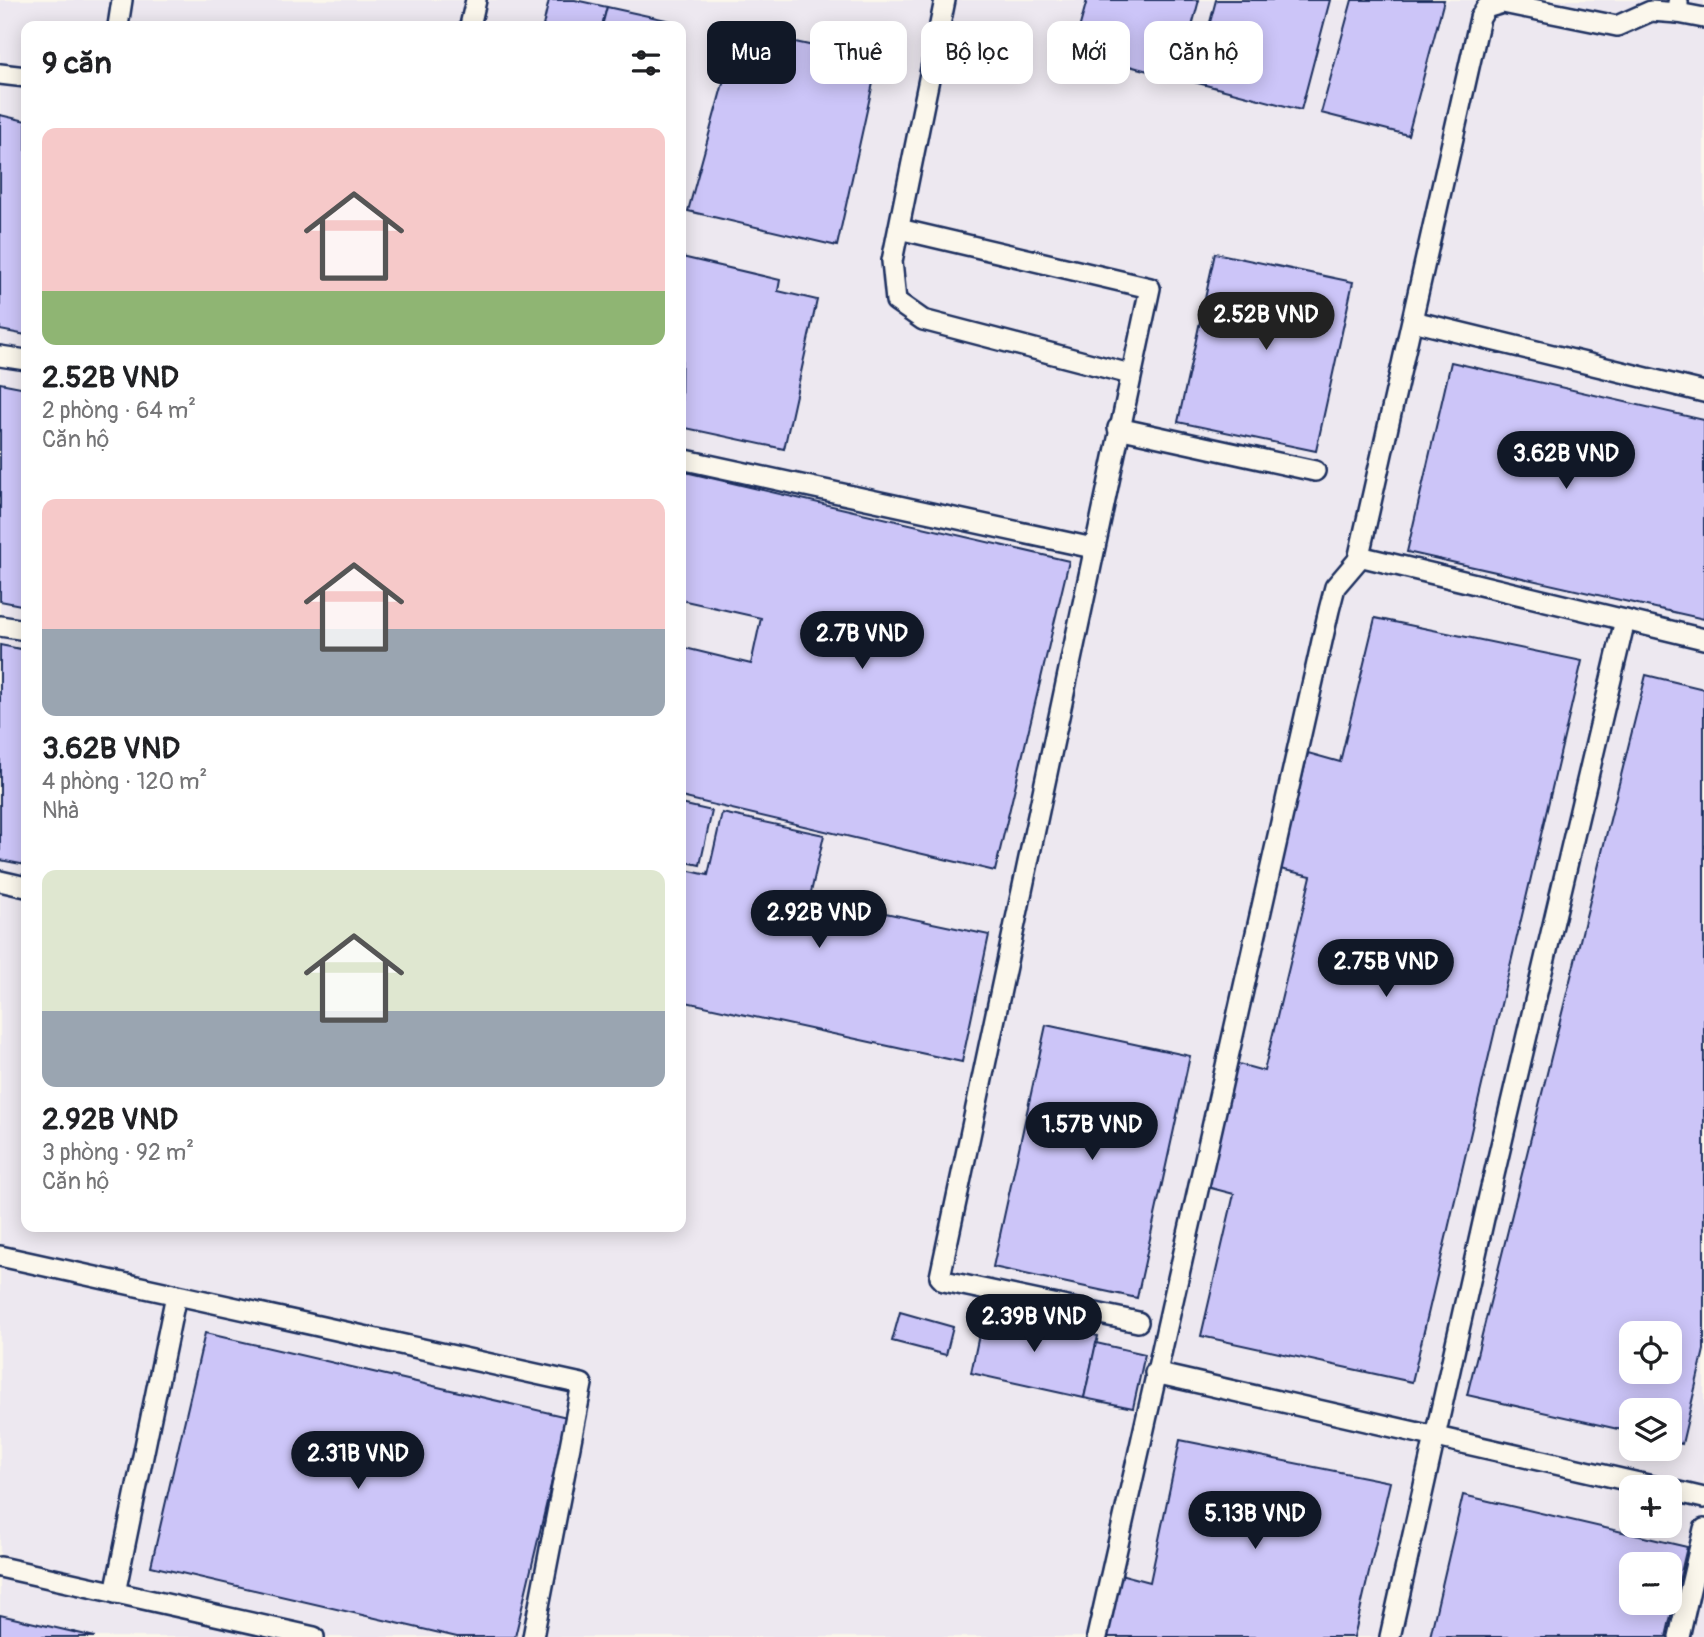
<!DOCTYPE html>
<html lang="vi">
<meta charset="utf-8">
<style>
body{margin:0;font-family:Pangolin,sans-serif;background:#f6f6f6;color:#202124;height:100vh;display:flex;flex-direction:column;font-size:26px;white-space:nowrap}
*{box-sizing:border-box;margin:0}
p{font-size:23px;color:#757577}
.icon{flex:none;width:38px;height:38px;fill:none;stroke:currentColor;stroke-width:2;stroke-linecap:round;stroke-linejoin:round}
.map{position:relative;flex:1;overflow:hidden}
.drawer{position:absolute;left:21px;top:21px;width:665px;height:1211px;display:flex;flex-direction:column;background:#fff;border-radius:14px;box-shadow:0 4px 18px #0003}
.drawer>*{flex:none}
.top-card{position:absolute;left:707px;top:21px;width:665px;height:63px;display:flex;gap:14px}
.fabs{position:absolute;left:1619px;top:1321px;display:grid;gap:14px}
.fabs a{display:grid;place-items:center;width:63px;height:63px;border-radius:14px;background:#fff;box-shadow:0 4px 18px #0003;font-size:35px}
.price{position:absolute;translate:-50% -60px;padding:0 16px;border-radius:24px;background:#111827;color:#fff;font-size:23px;line-height:46px;filter:drop-shadow(0 2px 4px #0008)}
.price::after{content:'';position:absolute;left:50%;top:42px;width:21px;height:16px;margin-left:-10px;background:inherit;clip-path:polygon(0 0,100% 0,50% 100%)}
.price.active{background:#222;color:#fff}
ul{padding:0;list-style:none}
li{display:grid;align-content:center;gap:14px;height:371px;padding:0 21px}
li span{display:grid;place-items:center;height:217px;border-radius:14px;color:#555}
li>.icon{margin-inline-start:auto}
span .icon{width:126px;height:126px;fill:#fffc;stroke-width:1}
li b{font-size:30px}
h2{display:flex;justify-content:space-between;align-items:center;height:84px;padding:0 21px;font-size:30px}
.tag{padding:0 24px;border-radius:14px;background:#fff;box-shadow:0 4px 18px #0003;font-size:24px;line-height:63px}
.tag.active{background:#111827;color:#fff}
.map>svg:first-child{display:block}
.built{fill:#ede8f0;fill-rule:evenodd}
.building{fill:#ccc5f8;stroke:#1b2f5e;stroke-width:2;fill-rule:evenodd}
.lines{fill:none;stroke-linecap:round;stroke-linejoin:round}
.service-casing{stroke:#1b2f5e;stroke-width:24}
.service{stroke:#fbf7ec;stroke-width:19}
</style>
<div class="map">
<svg width="1704" height="1637" viewBox="0 0 1704 1637">
<rect width="100%" height="100%" fill="#fbf7ec"/>
<filter id="ink" filterUnits="userSpaceOnUse"><feTurbulence type="fractalNoise" baseFrequency=".0143" numOctaves="2"/><feDisplacementMap in="SourceGraphic" scale="14" xChannelSelector="R" yChannelSelector="G"/><feConvolveMatrix kernelMatrix="1 2 1 2 8 2 1 2 1" color-interpolation-filters="sRGB"/></filter>
<g filter="url(#ink)">
<path class="built" d="M0,0H1704V1637H0ZM26,26H681V1227H26ZM1631,1334H1670V1372H1631ZM1631,1410H1670V1449H1631ZM1631,1488H1670V1526H1631ZM1631,1564H1670V1603H1631Z"/>
<g class="building">
<path d="M549,0H575L607,7L602,26H543Z"/>
<path d="M1087,0H1199L1178,79L1073,51Z"/>
<path d="M1216,0H1330L1301,110L1194,82Z"/>
<path d="M1352,0H1444L1408,135L1321,113Z"/>
<path d="M607,7L671,21L670,26H602Z"/>
<path d="M772,37L846,53L840,75L873,83L837,246L688,211L731,54L766,63Z"/>
<path d="M0,115L26,121V335L0,330Z"/>
<path d="M1215,253L1353,282L1316,451L1178,422Z"/>
<path d="M682,257L780,280L778,291L817,300L784,449L681,427Z"/>
<path d="M1451,362L1704,420V619L1407,552Z"/>
<path d="M0,383L26,388V606L0,601Z"/>
<path d="M681,471L1069,561L995,871L681,797V647L751,664L761,618L681,600Z"/>
<path d="M1375,618L1582,661L1412,1382L1201,1336L1234,1194L1207,1187L1235,1063L1264,1071L1311,876L1280,869L1308,753L1340,762Z"/>
<path d="M0,645L26,650V865L0,860Z"/>
<path d="M1646,675L1704,689V1350L1682,1444L1670,1441V1410H1631V1432L1467,1395ZM1631,1334H1670V1372H1631Z"/>
<path d="M681,804L712,811L700,865L681,861Z"/>
<path d="M722,813L824,835L810,897L989,935L962,1062L681,1001V869L708,875Z"/>
<path d="M1046,1025L1190,1056L1137,1298L993,1267Z"/>
<path d="M984,1311L1098,1336L1084,1398L971,1373Z"/>
<path d="M900,1312L953,1327L946,1355L892,1341Z"/>
<path d="M205,1333L567,1417L515,1637H457L151,1566Z"/>
<path d="M1096,1343L1145,1354L1133,1408L1084,1398Z"/>
<path d="M1180,1440L1390,1482L1354,1637H1106L1120,1574L1150,1582Z"/>
<path d="M1463,1495L1687,1547L1666,1637H1430ZM1631,1564H1670V1603H1631Z"/>
<path d="M0,1615L95,1637H0Z"/>
</g>
<g class="lines">
<defs>
<g id="service">
<path d="M945,0L892,261L896,301L923,320L1130,374"/>
<path d="M1678,2V13L1704,18"/>
<path d="M118,26L122,0"/>
<path d="M470,26L476,0"/>
<path d="M0,74L26,77"/>
<path d="M899,229L1150,288L940,1277L944,1281L1138,1322"/>
<path d="M1413,321L1704,392"/>
<path d="M0,356L26,360"/>
<path d="M1118,428L1315,471"/>
<path d="M681,459L1093,548"/>
<path d="M1359,556L1704,639"/>
<path d="M0,626L26,630"/>
<path d="M0,881L26,887"/>
<path d="M0,1256L582,1384L533,1637"/>
<path d="M1155,1373L1661,1488"/>
<path d="M1670,1490L1704,1498"/>
<path d="M0,1567L314,1637"/>
<path d="M115,1593L176,1295"/>
<path d="M1097,1637L1329,610L1335,587L1358,560L1480,18L1486,8L1503,3L1617,26L1651,11L1678,13"/>
<path d="M1390,1637L1489,1196L1625,620"/>
<path d="M1679,1637L1704,1529"/>
</g>
</defs>
<use href="#service" class="service-casing"/>
<use href="#service" class="service"/>
</g>
</g>
</svg>
<div class="fabs">
<a><svg class="icon" aria-label="locate" viewBox="0 0 24 24"><circle cx="12" cy="12" r="6"/><path d="M12 2v4M12 18v4M2 12h4M18 12h4"/></svg></a>
<a><svg class="icon" aria-label="layers" viewBox="0 0 24 24"><path d="M12 4l9 5-9 5-9-5zM3 14l9 5 9-5"/></svg></a>
<a>+</a>
<a>−</a>
</div>
<b class="price active" style="left:1266px;top:352px">2.52B VND</b>
<b class="price" style="left:1566px;top:491px">3.62B VND</b>
<b class="price" style="left:862px;top:671px">2.7B VND</b>
<b class="price" style="left:819px;top:950px">2.92B VND</b>
<b class="price" style="left:1386px;top:999px">2.75B VND</b>
<b class="price" style="left:1092px;top:1162px">1.57B VND</b>
<b class="price" style="left:1034px;top:1354px">2.39B VND</b>
<b class="price" style="left:358px;top:1491px">2.31B VND</b>
<b class="price" style="left:1255px;top:1551px">5.13B VND</b>
<div class="top-card">
<a class="tag active">Mua</a>
<a class="tag">Thuê</a>
<a class="tag">Bộ lọc</a>
<a class="tag">Mới</a>
<a class="tag">Căn hộ</a>
</div>
<section class="drawer">
<h2>9 căn<svg class="icon" aria-label="filters" viewBox="0 0 24 24"><path d="M4 7h16M4 17h16"/><circle cx="9" cy="7" r="2"/><circle cx="15" cy="17" r="2"/></svg></h2>
<ul>
<li><span style="background:linear-gradient(#f6c9c9 75%,#8fb573 0)"><svg class="icon" aria-label="home" viewBox="0 0 24 24"><path d="M3 11l9-7 9 7M6 9v11h12V9"/></svg></span><div><b>2.52B VND</b><p>2 phòng · 64 m²</p><p>Căn hộ</p></div></li>
<li><span style="background:linear-gradient(#f6c9c9 60%,#9aa5b1 0)"><svg class="icon" aria-label="home" viewBox="0 0 24 24"><path d="M3 11l9-7 9 7M6 9v11h12V9"/></svg></span><div><b>3.62B VND</b><p>4 phòng · 120 m²</p><p>Nhà</p></div></li>
<li><span style="background:linear-gradient(#dfe7d0 65%,#9aa5b1 0)"><svg class="icon" aria-label="home" viewBox="0 0 24 24"><path d="M3 11l9-7 9 7M6 9v11h12V9"/></svg></span><div><b>2.92B VND</b><p>3 phòng · 92 m²</p><p>Căn hộ</p></div></li>
</ul>
</section>
</div>
